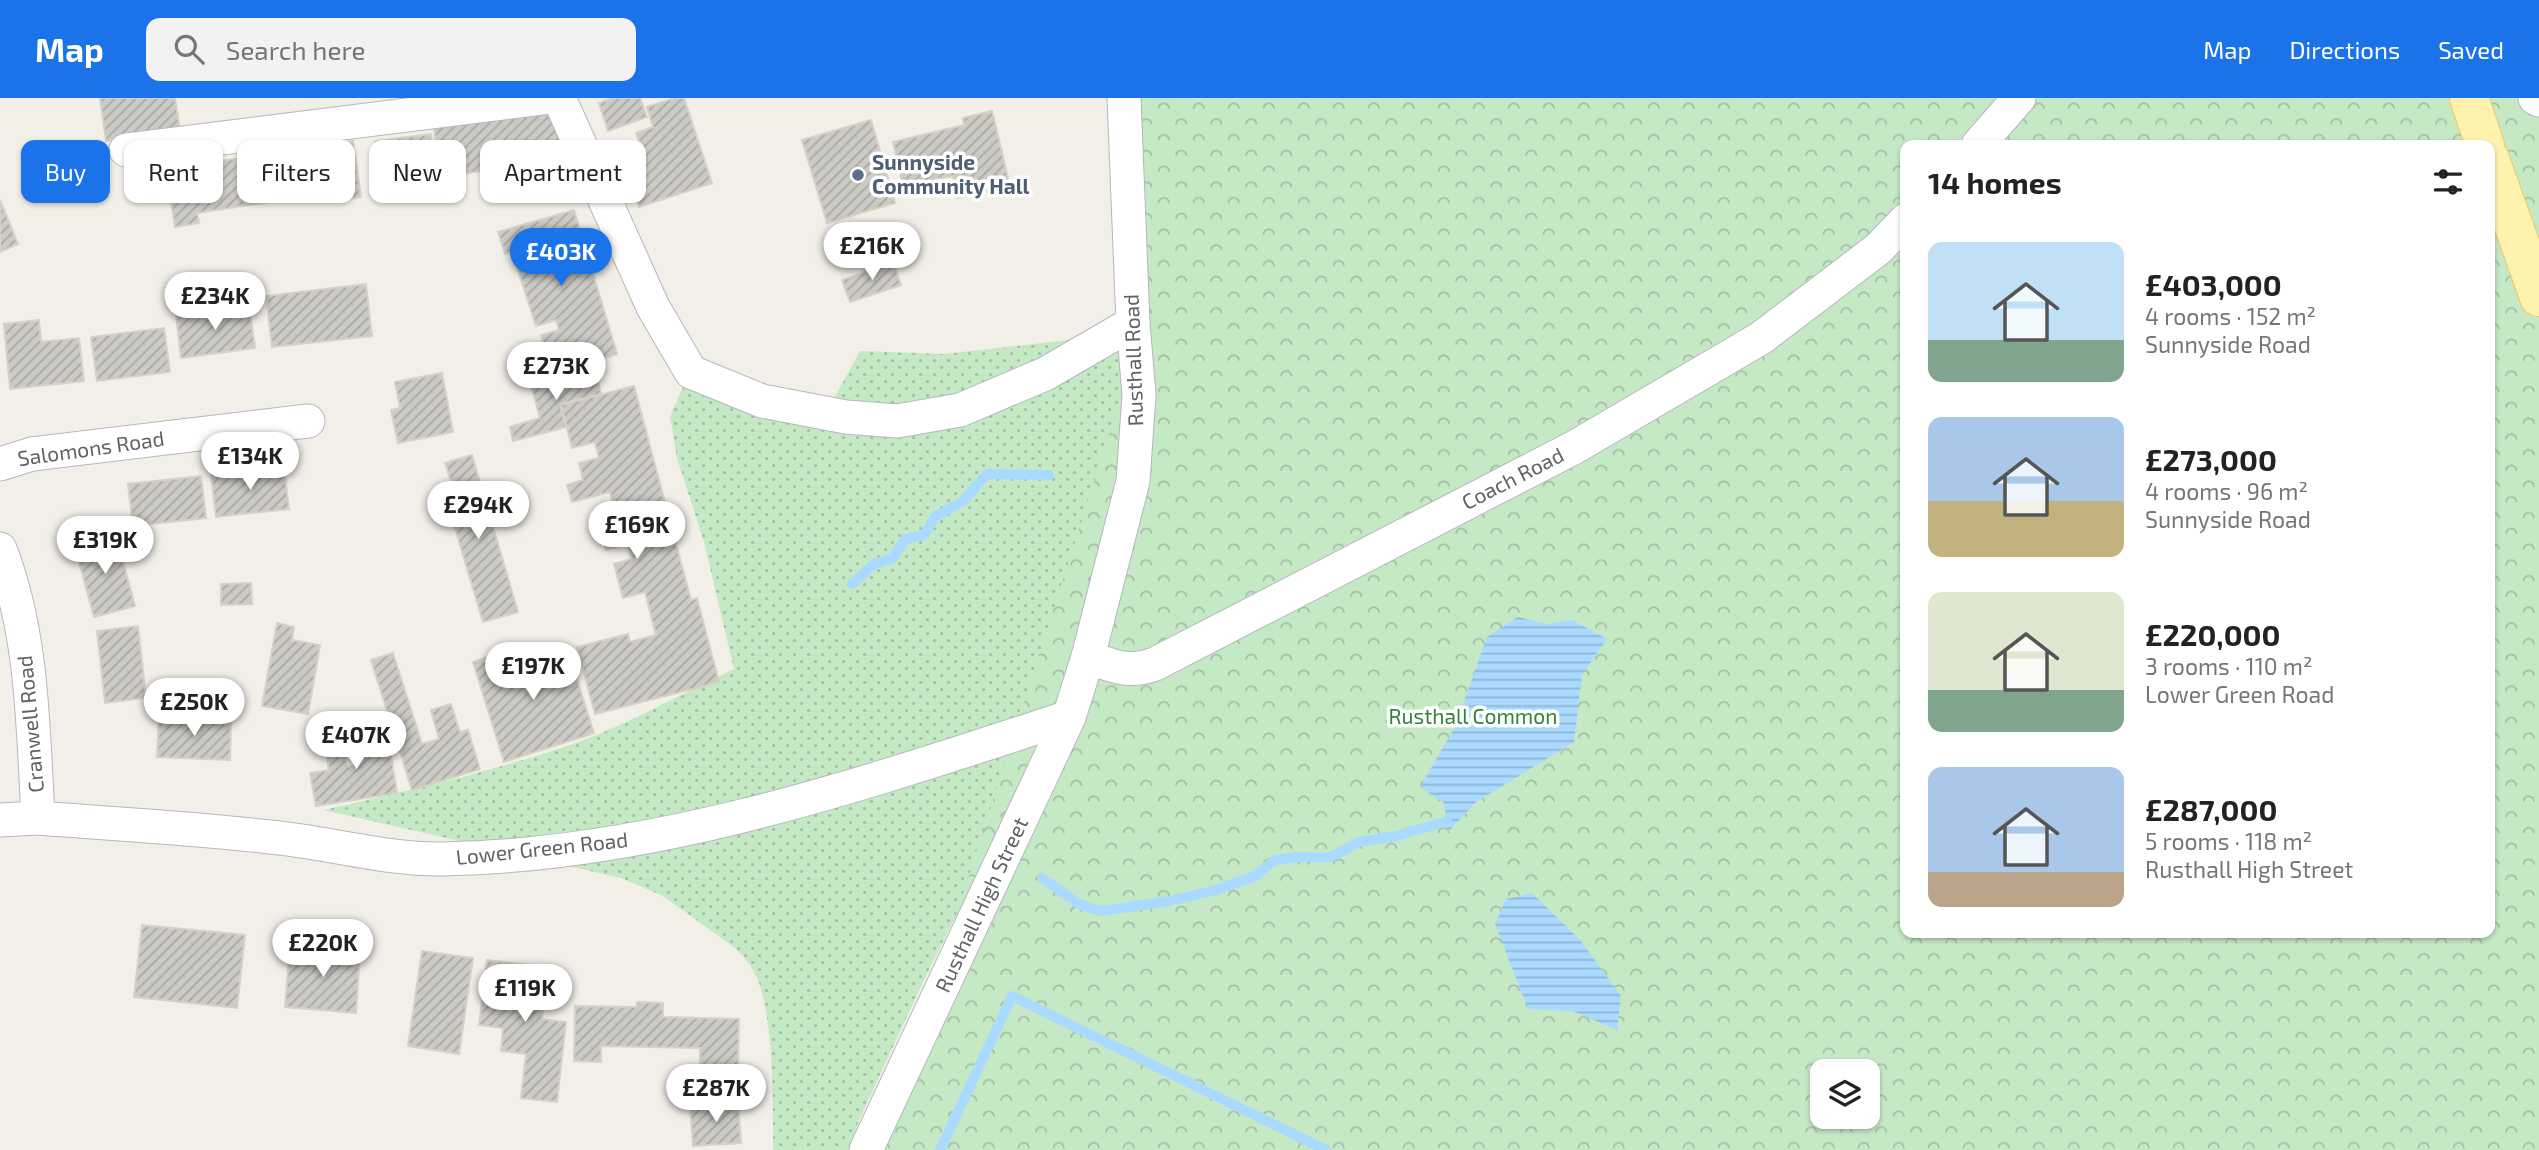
<!DOCTYPE html>
<meta charset="utf-8">
<style>
body{margin:0;font-family:"Exo 2",sans-serif;background:#f2f2f2;color:#222;height:100vh;display:flex;flex-direction:column;font-size:26px;white-space:nowrap}
*{box-sizing:border-box;margin:0}
p{font-size:23px;color:#767676}
.icon{flex:none;width:38px;height:38px;fill:none;stroke:currentColor;stroke-width:2;stroke-linecap:round;stroke-linejoin:round}
.map{position:relative;flex:1;overflow:hidden}
.panel{position:absolute;left:1900px;top:42px;width:595px;height:798px;display:flex;flex-direction:column;background:#fff;border-radius:14px;box-shadow:0 2px 5px #0004}
.panel>*{flex:none}
.guide{position:absolute;left:21px;top:42px;width:665px;height:63px;display:flex;gap:14px}
.buttons{position:absolute;left:1810px;top:961px;display:grid;gap:14px}
.buttons a{display:grid;place-items:center;width:70px;height:70px;border-radius:14px;background:#fff;box-shadow:0 2px 5px #0004;font-size:35px}
.price{position:absolute;translate:-50% -60px;padding:0 16px;border-radius:24px;background:#fff;color:#222;font-size:23px;line-height:46px;filter:drop-shadow(0 2px 4px #0008)}
.price::after{content:'';position:absolute;left:50%;top:42px;width:21px;height:16px;margin-left:-10px;background:inherit;clip-path:polygon(0 0,100% 0,50% 100%)}
.price.current{background:#1a73e8;color:#fff}
ul{padding:0;list-style:none}
li{display:flex;align-items:center;gap:21px;height:175px;padding:0 28px}
li span{display:grid;place-items:center;flex:none;width:196px;height:140px;border-radius:14px;color:#555}
li>.icon{margin-inline-start:auto}
span .icon{width:84px;height:84px;fill:#fffc;stroke-width:1}
li b{font-size:30px}
h2{display:flex;justify-content:space-between;align-items:center;height:84px;padding:0 28px;font-size:30px}
.pill{padding:0 24px;border-radius:14px;background:#fff;box-shadow:0 2px 5px #0004;font-size:24px;line-height:63px}
.pill.current{background:#1a73e8;color:#fff}
header{display:flex;align-items:center;gap:42px;box-sizing:border-box;height:98px;padding:0 35px;background:#1a73e8;color:#fff}
header strong{font-size:33px}
nav{display:flex;gap:38px;margin-inline-start:auto;font-size:24px}
.search{width:490px;height:63px;background:#f2f2f2;display:flex;align-items:center;gap:18px;box-sizing:border-box;padding:0 24px;border-radius:14px;color:#767676;font-size:26px}
.map>svg:first-child{display:block}
.grass{fill:url(#grass-dots)}
.forest{fill:url(#forest-crowns);fill-rule:evenodd}
.water{fill:url(#water-rules)}
.lines{fill:none;stroke-linecap:round;stroke-linejoin:round}
.stream{stroke:#aadaff;stroke-width:10}
.building{fill:url(#building-hatch);stroke:#d6d1c6;stroke-width:2}
.minor-casing{stroke:#b5b8bc;stroke-width:35}
.primary-casing{stroke:#f2c960;stroke-width:40}
.minor{stroke:#fff;stroke-width:33}
.primary{stroke:#fff2af;stroke-width:38}
.service-dot{fill:#5c6f8a;stroke:#fff;stroke-width:2.5}
.labels{text-anchor:middle;stroke-width:7;stroke-linejoin:round;paint-order:stroke}
.service-label{font-size:21px;font-weight:bold;fill:#4e5e75;stroke:#fff;text-anchor:start}
.street-label{font-size:21px;fill:#5f6368;stroke:#fff}
.park-label{font-size:21px;fill:#348238;stroke:#fff}
</style>
<header>
<strong>Map</strong>
<div class="search"><svg class="icon" aria-label="search" viewBox="0 0 24 24"><circle cx="10" cy="10" r="6"/><path d="M15 15l6 6"/></svg>Search here</div>
<nav><a>Map</a><a>Directions</a><a>Saved</a></nav>
</header>
<div class="map">
<svg width="2539" height="1052" viewBox="0 0 2539 1052">
<defs>
<pattern id="grass-dots" width="8" height="8" patternUnits="userSpaceOnUse" patternTransform="scale(1.75)"><rect width="8" height="8" fill="#c5e8c5"/><path d="M2 2h.1M6 6h.1" fill="none" stroke="#a3c0a4" stroke-width="1.8" stroke-linecap="round"/></pattern>
<pattern id="forest-crowns" width="20" height="18" patternUnits="userSpaceOnUse" patternTransform="scale(1.75)"><rect width="20" height="18" fill="#c5e8c5"/><path d="M2 6a3 3 0 1 1 6 0M12 15a3 3 0 1 1 6 0" fill="none" stroke="#a3c0a4"/></pattern>
<pattern id="water-rules" width="6" height="5" patternUnits="userSpaceOnUse" patternTransform="scale(1.75)"><rect width="6" height="5" fill="#aadaff"/><path d="M0 2.5h6" fill="none" stroke="#8eb4d2"/></pattern>
<pattern id="building-hatch" width="6" height="6" patternUnits="userSpaceOnUse" patternTransform="scale(1.75)"><rect width="6" height="6" fill="#cccac5"/><path d="M-1 1l2-2M0 6l6-6M5 7l2-2" fill="none" stroke="#a9a8a4"/></pattern>
</defs>
<rect width="100%" height="100%" fill="#f1efe8"/>
<path class="grass" d="M1128,222L1122,326L993,743L923,884L860,1020L848,1052H773C773,1005 774,925 758,882C753,869 742,856 731,847L663,798L621,780L324,712C402,694 481,676 558,651C619,632 676,598 734,571L704,444L677,360L670,318L685,285L829,310L860,253L944,256L1095,239Z"/>
<path class="forest" d="M1138,0H2539V1052H868L909,965L1145,224ZM1906,47H2490V835H1906ZM1822,973H1867V1018H1822Z"/>
<g class="water">
<path d="M1518,519L1547,526L1572,522L1607,541L1582,577L1574,644L1476,704L1448,734L1444,705L1420,689L1455,629L1487,539Z"/>
<path d="M1532,795L1581,843L1621,898L1617,932L1573,913L1528,911L1495,826L1506,801Z"/>
</g>
<g class="lines">
<g class="stream">
<path d="M852,486L874,466L893,460L905,441L924,437L935,419L963,403L987,376L1049,377"/>
<path d="M1042,780L1079,806L1101,813L1169,803L1216,792L1255,778L1275,762L1298,759H1331L1359,744L1396,738L1447,723"/>
<path d="M940,1052L1012,898L1326,1052"/>
</g>
</g>
<g class="building">
<path d="M100,0H175L180,32L106,43Z"/>
<path d="M613,0H640L647,19L608,33L599,5Z"/>
<path d="M675,0H684L712,85L639,109L621,53L641,47L636,35L653,29L647,9Z"/>
<path d="M558,7L566,64L440,78L433,24Z"/>
<path d="M992,13L1010,88L958,100L953,78L935,81L936,86L904,93L893,44L964,27L963,20Z"/>
<path d="M871,22L895,105L827,125L802,42Z"/>
<path d="M431,36L437,87L381,94L375,43Z"/>
<path d="M353,43L361,99L337,103L336,94L197,115L199,125L175,129L166,71Z"/>
<path d="M0,102L18,146L0,154Z"/>
<path d="M574,112L617,256L572,270L569,259L549,265L541,237L559,232L556,222L536,228L512,153L505,156L498,134Z"/>
<path d="M893,164L901,187L850,204L842,182Z"/>
<path d="M366,186L372,238L272,249L266,198Z"/>
<path d="M249,207L255,250L181,260L176,217Z"/>
<path d="M39,222L41,244L79,240L84,283L10,291L4,226Z"/>
<path d="M164,230L170,274L97,283L91,239Z"/>
<path d="M595,271L601,296L560,306L566,329L513,343L510,329L540,320L531,287Z"/>
<path d="M442,275L453,334L398,345L391,312L400,310L395,284Z"/>
<path d="M634,288L691,502L697,500L719,584L595,616L577,549L628,536L630,544L656,537L645,494L623,500L614,466L632,461L628,446L606,452L596,416L614,411L610,394L572,404L567,387L583,382L579,365L599,360L595,344L572,350L561,307Z"/>
<path d="M472,357L518,514L483,524L443,390L452,387L445,365Z"/>
<path d="M284,369L289,411L216,419L211,377Z"/>
<path d="M201,378L206,420L133,428L128,386Z"/>
<path d="M116,438L135,508L94,519L75,449Z"/>
<path d="M251,485L252,506L221,507V486Z"/>
<path d="M277,525L294,529L292,542L320,547L308,616L262,608Z"/>
<path d="M138,528L146,600L105,605L97,533Z"/>
<path d="M566,547L594,635L504,664L473,564L510,552L520,585L533,581L526,560Z"/>
<path d="M393,555L422,646L439,641L431,612L451,606L460,634L468,632L480,671L412,692L371,562Z"/>
<path d="M159,617L231,621L230,662L157,659Z"/>
<path d="M387,632L397,695L316,708L310,675L329,672L325,649L343,646L347,669L355,668L350,638Z"/>
<path d="M142,827L245,837L237,910L134,899Z"/>
<path d="M290,846L360,852L356,915L285,909Z"/>
<path d="M422,853L473,860L459,956L408,948Z"/>
<path d="M487,862L547,869L542,921L566,924L557,1004L521,1000L526,956L501,953L503,930L479,927Z"/>
<path d="M637,904L663,905V919L739,921L738,973L700,972V950L601,948V964L574,963L575,908L637,909Z"/>
<path d="M738,1004L741,1045L693,1048L690,1007Z"/>
</g>
<g class="lines">
<defs>
<g id="minor">
<path d="M559,0L653,209L691,274L762,303L846,319L897,323L960,312L1045,276L1133,225"/>
<path d="M2535,0L2539,2"/>
<path d="M1978,47L2019,0"/>
<path d="M126,52L543,0"/>
<path d="M0,366L32,356L308,323"/>
<path d="M0,451C33,536 33,630 38,720"/>
<path d="M1088,559C1113,568 1128,576 1155,566L1575,349L1761,240L1878,151L1906,122"/>
<path d="M0,722L38,720C116,726 193,730 270,739C326,744 387,762 443,761C659,757 866,685 1069,619"/>
<path d="M866,1052L1069,619L1088,559L1133,383L1139,297L1133,225L1124,0"/>
</g>
<g id="primary">
<path d="M2469,0L2485,47"/>
<path d="M2490,61L2539,199"/>
</g>
</defs>
<use href="#minor" class="minor-casing"/>
<use href="#primary" class="primary-casing"/>
<use href="#minor" class="minor"/>
<use href="#primary" class="primary"/>
</g>
<circle class="service-dot" cx="858" cy="77" r="7"/>
<g class="labels">
<g class="service-label">
<text x="872" y="72">Sunnyside<tspan x="872" dy="24">Community Hall</tspan></text>
</g>
<g class="street-label">
<text transform="translate(1134 262) rotate(-92)" y="7">Rusthall Road</text>
<text transform="translate(91 351) rotate(-8)" y="7">Salomons Road</text>
<text transform="translate(1513 381) rotate(-27)" y="7">Coach Road</text>
<text transform="translate(31 626) rotate(-95)" y="7">Cranwell Road</text>
<text transform="translate(542 751) rotate(-6)" y="7">Lower Green Road</text>
<text transform="translate(982 807) rotate(-65)" y="7">Rusthall High Street</text>
</g>
<g class="park-label">
<text x="1473" y="626">Rusthall Common</text>
</g>
</g>
</svg>
<div class="buttons">
<a><svg class="icon" aria-label="layers" viewBox="0 0 24 24"><path d="M12 4l9 5-9 5-9-5zM3 14l9 5 9-5"/></svg></a>
</div>
<b class="price" style="left:872px;top:184px">£216K</b>
<b class="price current" style="left:561px;top:190px">£403K</b>
<b class="price" style="left:215px;top:234px">£234K</b>
<b class="price" style="left:556px;top:304px">£273K</b>
<b class="price" style="left:250px;top:394px">£134K</b>
<b class="price" style="left:478px;top:443px">£294K</b>
<b class="price" style="left:637px;top:463px">£169K</b>
<b class="price" style="left:105px;top:478px">£319K</b>
<b class="price" style="left:533px;top:604px">£197K</b>
<b class="price" style="left:194px;top:640px">£250K</b>
<b class="price" style="left:356px;top:673px">£407K</b>
<b class="price" style="left:323px;top:881px">£220K</b>
<b class="price" style="left:525px;top:926px">£119K</b>
<b class="price" style="left:716px;top:1026px">£287K</b>
<div class="guide">
<a class="pill current">Buy</a>
<a class="pill">Rent</a>
<a class="pill">Filters</a>
<a class="pill">New</a>
<a class="pill">Apartment</a>
</div>
<section class="panel">
<h2>14 homes<svg class="icon" aria-label="filters" viewBox="0 0 24 24"><path d="M4 7h16M4 17h16"/><circle cx="9" cy="7" r="2"/><circle cx="15" cy="17" r="2"/></svg></h2>
<ul>
<li><span style="background:linear-gradient(#bfe0f5 70%,#7fa58c 0)"><svg class="icon" aria-label="home" viewBox="0 0 24 24"><path d="M3 11l9-7 9 7M6 9v11h12V9"/></svg></span><div><b>£403,000</b><p>4 rooms · 152 m²</p><p>Sunnyside Road</p></div></li>
<li><span style="background:linear-gradient(#a9c7e8 60%,#c2b280 0)"><svg class="icon" aria-label="home" viewBox="0 0 24 24"><path d="M3 11l9-7 9 7M6 9v11h12V9"/></svg></span><div><b>£273,000</b><p>4 rooms · 96 m²</p><p>Sunnyside Road</p></div></li>
<li><span style="background:linear-gradient(#dfe7d0 70%,#7fa58c 0)"><svg class="icon" aria-label="home" viewBox="0 0 24 24"><path d="M3 11l9-7 9 7M6 9v11h12V9"/></svg></span><div><b>£220,000</b><p>3 rooms · 110 m²</p><p>Lower Green Road</p></div></li>
<li><span style="background:linear-gradient(#a9c7e8 75%,#b9a48a 0)"><svg class="icon" aria-label="home" viewBox="0 0 24 24"><path d="M3 11l9-7 9 7M6 9v11h12V9"/></svg></span><div><b>£287,000</b><p>5 rooms · 118 m²</p><p>Rusthall High Street</p></div></li>
</ul>
</section>
</div>
